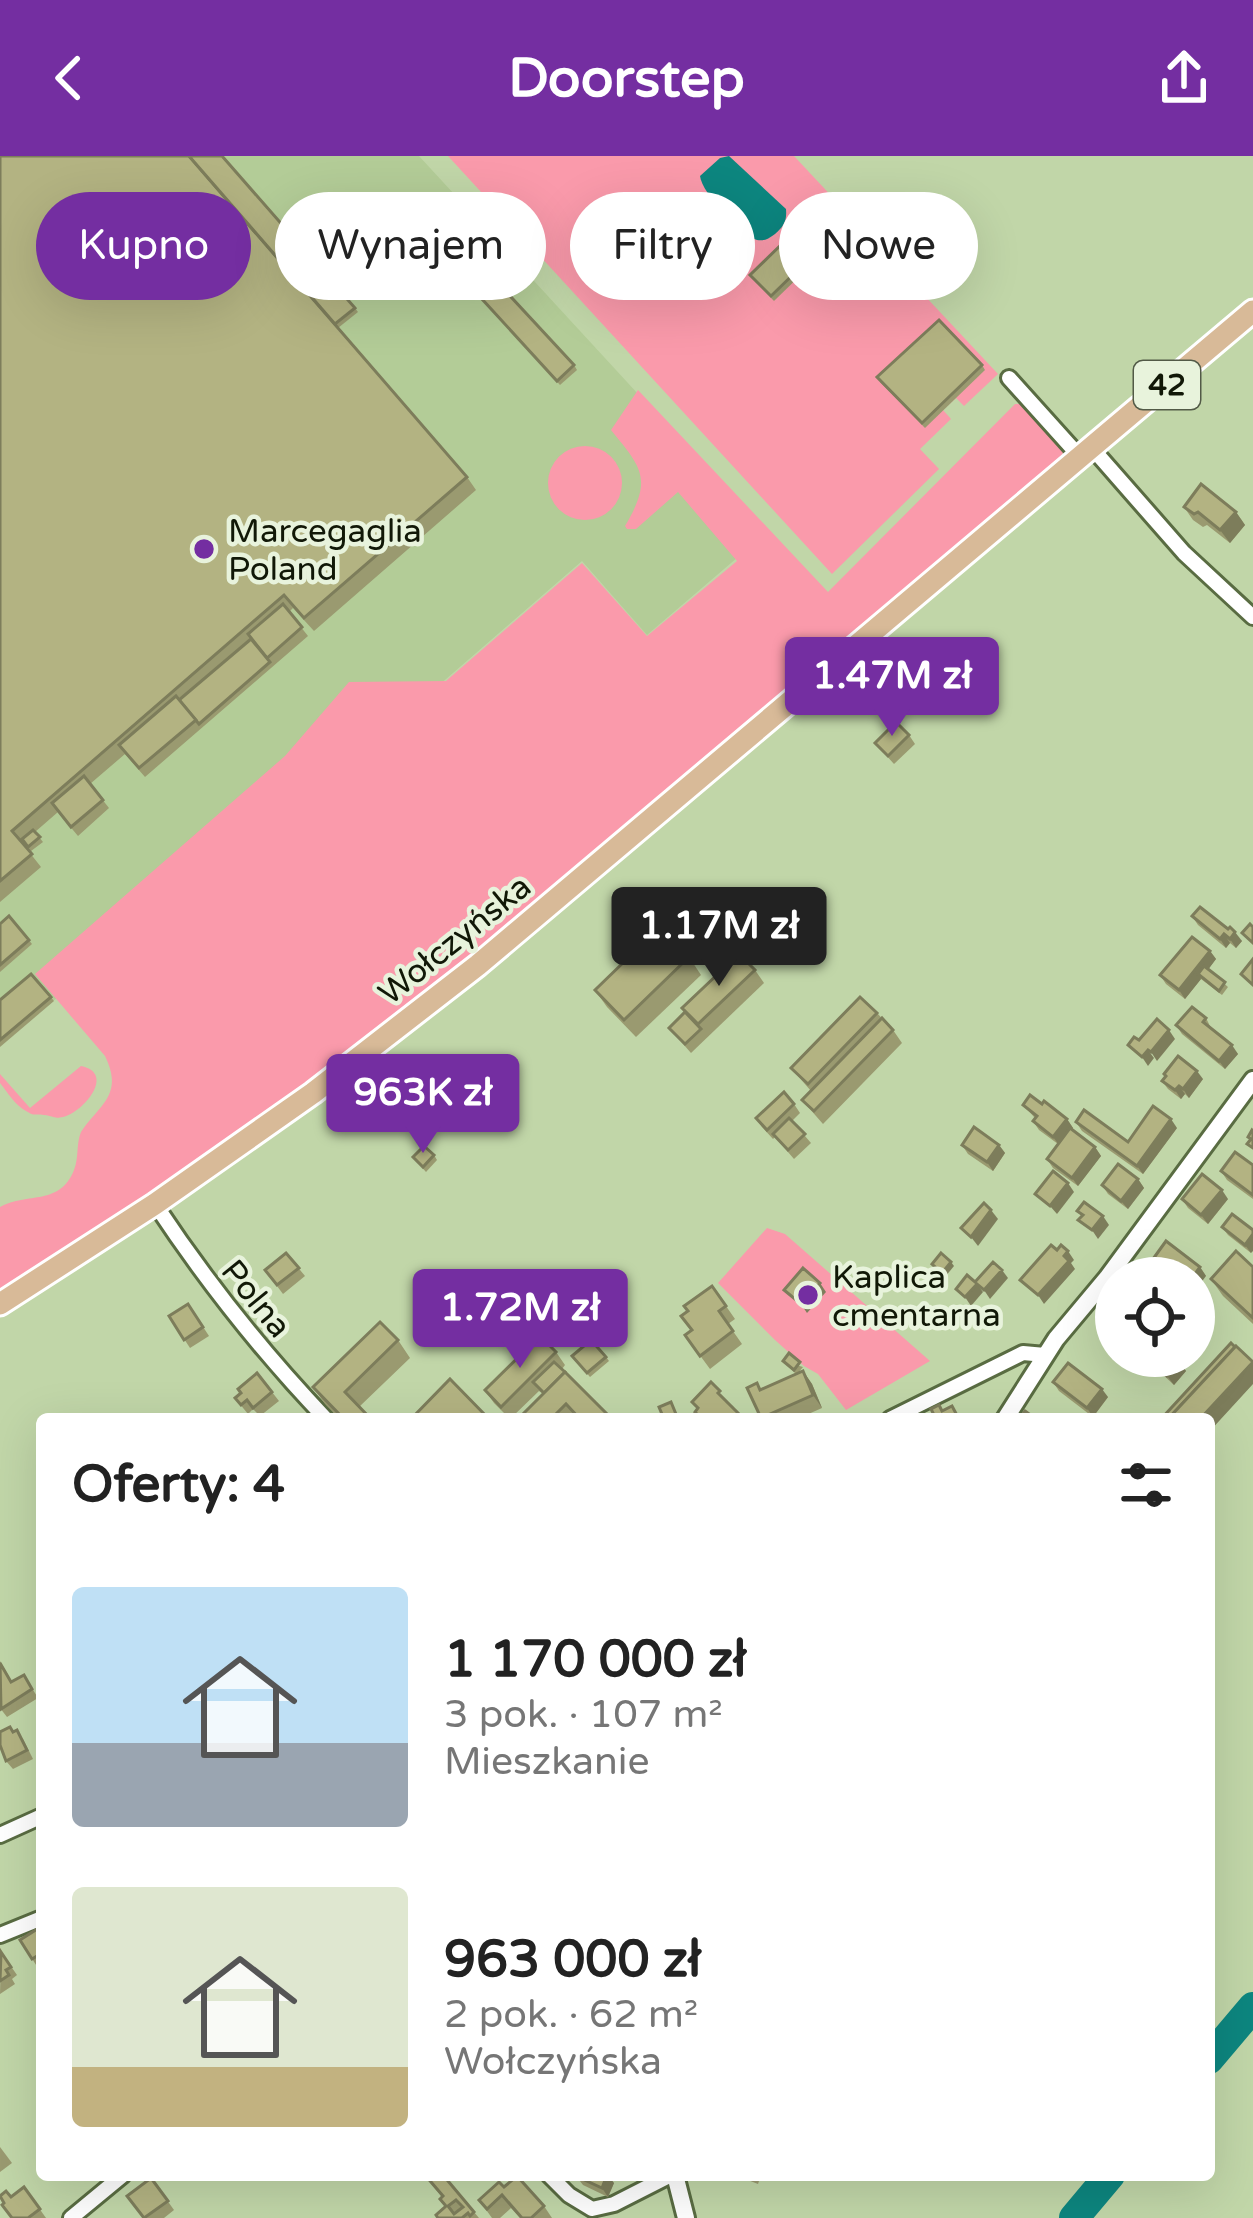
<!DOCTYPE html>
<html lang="pl">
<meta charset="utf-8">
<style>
body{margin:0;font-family:"Varela Round",sans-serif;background:#f2f2f2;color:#222;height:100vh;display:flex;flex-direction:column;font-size:45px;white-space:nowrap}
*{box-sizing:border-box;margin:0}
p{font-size:39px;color:#767676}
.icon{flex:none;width:66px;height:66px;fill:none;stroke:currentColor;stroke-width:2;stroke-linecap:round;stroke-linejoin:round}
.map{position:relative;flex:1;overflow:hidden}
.details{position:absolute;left:36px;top:1257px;width:1179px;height:768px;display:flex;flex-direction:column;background:#fff;border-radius:12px;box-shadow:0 12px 48px #0002}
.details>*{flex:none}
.banner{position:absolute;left:36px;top:36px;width:1182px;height:108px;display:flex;gap:24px}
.buttons{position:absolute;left:1095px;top:1101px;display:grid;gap:24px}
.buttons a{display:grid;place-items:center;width:120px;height:120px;border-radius:50%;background:#fff;box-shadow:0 12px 48px #0002;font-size:60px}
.price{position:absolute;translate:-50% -102px;padding:0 27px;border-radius:12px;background:#742ea1;color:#fff;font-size:39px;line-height:78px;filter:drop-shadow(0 3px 6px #0008)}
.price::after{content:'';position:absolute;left:50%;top:72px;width:36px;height:27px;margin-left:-18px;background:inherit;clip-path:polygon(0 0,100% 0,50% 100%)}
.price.active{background:#222;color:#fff}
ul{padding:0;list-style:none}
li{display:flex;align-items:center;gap:36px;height:300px;padding:0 36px}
li span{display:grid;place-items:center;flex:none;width:336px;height:240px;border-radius:12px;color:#555}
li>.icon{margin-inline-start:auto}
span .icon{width:144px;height:144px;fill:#fffc;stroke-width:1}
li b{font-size:51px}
h2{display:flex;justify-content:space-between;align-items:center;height:144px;padding:0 36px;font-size:51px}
.tag{padding:0 42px;border-radius:54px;background:#fff;box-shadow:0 12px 48px #0002;font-size:42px;line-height:108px}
.tag.active{background:#742ea1;color:#fff}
header{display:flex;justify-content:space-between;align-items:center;height:156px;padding:0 36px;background:#742ea1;color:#fff;font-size:54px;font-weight:800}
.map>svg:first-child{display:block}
.built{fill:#b3cc97}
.green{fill:#fa9aab}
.water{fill:#0d867f}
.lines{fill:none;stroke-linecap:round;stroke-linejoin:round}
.river{stroke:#0d867f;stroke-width:30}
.minor-casing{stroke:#596c42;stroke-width:20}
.tertiary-casing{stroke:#596c42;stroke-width:22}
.primary-casing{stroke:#fff;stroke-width:27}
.minor{stroke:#fff;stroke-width:14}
.tertiary{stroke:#fff;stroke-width:16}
.primary{stroke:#d8ba98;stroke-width:21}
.wall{fill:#9a9a70}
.shaded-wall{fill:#7d7d5b}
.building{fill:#b3b382;stroke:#7d7d5b;stroke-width:3;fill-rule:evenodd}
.poi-dot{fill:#742ea1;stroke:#e8f3dc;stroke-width:4.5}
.labels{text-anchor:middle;stroke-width:9;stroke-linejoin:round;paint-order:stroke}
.shield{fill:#e8f3dc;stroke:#525a47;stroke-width:3}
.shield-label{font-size:30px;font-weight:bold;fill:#111807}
.poi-label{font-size:33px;fill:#111807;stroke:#e8f3dc;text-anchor:start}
.street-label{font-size:33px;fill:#111807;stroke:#e8f3dc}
</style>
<header><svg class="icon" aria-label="back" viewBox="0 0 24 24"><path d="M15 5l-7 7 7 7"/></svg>Doorstep<svg class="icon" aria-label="share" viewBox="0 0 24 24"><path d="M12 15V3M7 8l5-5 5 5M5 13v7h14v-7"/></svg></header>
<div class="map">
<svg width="1253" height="2062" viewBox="0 0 1253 2062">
<rect width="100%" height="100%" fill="#c1d6a8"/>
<path class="built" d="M0,0H419L766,377L647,479L582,405L127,800L65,835L0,890Z"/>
<g class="green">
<path d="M448,0H794L998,218L964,250L956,242L943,254L951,263L920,293L939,313L832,418Z"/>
<path d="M638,234L828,436L1015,248H1025L1065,294L1056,307L470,804L253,971L0,1133V1051C28,1036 60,1050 74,1014C79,1001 76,988 81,976C100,948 124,939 105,900L35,818L285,600L349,526L446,525L582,407L647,480L737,405L678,336L636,373H627L625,370C653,323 642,312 611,274Z"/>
<circle cx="585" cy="327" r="37"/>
<path d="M81,910C116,917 84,956 63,961C53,963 54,960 44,959C33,957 36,961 26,955C15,949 8,937 0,927V918L30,952Z"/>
<path d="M767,1072L785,1078L930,1205L846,1254L818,1218L804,1210L775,1184L718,1127Z"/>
</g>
<g class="water">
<path d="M729,0L786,53C787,65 784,70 775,78C768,83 765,85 757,84C740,80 702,37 700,20L720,2Z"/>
<path d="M689,41C706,50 741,79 749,95L743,107L704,137C685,135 651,101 646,83L677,49Z"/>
</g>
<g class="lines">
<g class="river">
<path d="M1209,1903L1253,1851"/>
<path d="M1074,2062L1110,2019"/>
</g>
<defs>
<g id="minor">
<path d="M1009,222L1081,302"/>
<path d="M1092,292L1184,397L1253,461"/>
<path d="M155,1048C206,1125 262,1196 326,1263"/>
<path d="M890,1263L1023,1197L1045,1199"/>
<path d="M0,1679L42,1660"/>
<path d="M0,1779L42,1762"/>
<path d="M549,2019L569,2039L592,2053L614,2048L671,2019"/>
<path d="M71,2062L123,2019"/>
</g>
<g id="tertiary">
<path d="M1005,1263L1056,1183L1107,1122L1253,924"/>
<path d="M675,2019L686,2062"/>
</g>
<path id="primary" d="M0,1148L155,1048L313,937L478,809L1253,155"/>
</defs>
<use href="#minor" class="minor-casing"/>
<use href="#tertiary" class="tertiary-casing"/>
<use href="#primary" class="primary-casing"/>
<use href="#minor" class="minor"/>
<use href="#tertiary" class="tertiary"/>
<use href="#primary" class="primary"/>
</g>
<g class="wall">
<path d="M0,0L355,152L358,156L338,172L467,321L476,334L314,475L293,452L289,456L308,480L145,621L125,598L90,628L109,652L78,680L58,656L35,676L43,686L31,695L24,686L22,687L41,711L0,746Z"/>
<path d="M808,104L811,109L774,145L753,123Z"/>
<path d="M485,147L574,209L577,214L560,229Z"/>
<path d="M982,209L985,214L925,272L880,226Z"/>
<path d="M1184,351L1236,356L1245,369L1230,387L1207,369L1203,371L1193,364Z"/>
<path d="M909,579L915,588L894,608L875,587Z"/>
<path d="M9,760L32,788L0,816V768Z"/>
<path d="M1192,760L1242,785L1236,792L1230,787L1226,792L1198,769Z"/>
<path d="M1210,795L1216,803L1208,813L1228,831L1222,839L1201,823L1185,843L1166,828L1160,819Z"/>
<path d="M689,801L701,819L636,881L607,851L595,834Z"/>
<path d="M755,814L764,827L691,897L669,872Z"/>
<path d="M31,818L54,845L0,891V844Z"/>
<path d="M877,857L893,874L902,887L823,968L802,944L811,935L791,912Z"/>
<path d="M1206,862L1211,872L1238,898L1225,913L1182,878L1176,869Z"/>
<path d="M1166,921L1203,923L1189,942L1185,938L1181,943L1168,933L1162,925Z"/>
<path d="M794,948L800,957L792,965L811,987L794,1003L775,981L773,983L762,971L756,962Z"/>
<path d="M1042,948L1067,963L1073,972L1072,974L1095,991L1101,1000L1078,1030L1053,1012L1047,1003L1058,988L1039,974L1033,965L1035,962L1023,949Z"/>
<path d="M1076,966L1128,986L1177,972L1143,1018L1082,975Z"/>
<path d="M962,989H999L1005,997L993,1015L968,998Z"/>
<path d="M434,999L437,1004L426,1016L413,1001Z"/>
<path d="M1253,1009V1043L1227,1024L1221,1015Z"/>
<path d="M1138,1023L1144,1032L1128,1053L1108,1038L1102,1029Z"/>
<path d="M1182,1043H1228L1208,1068L1188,1052Z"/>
<path d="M1222,1071L1253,1074L1251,1097L1228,1079Z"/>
<path d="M286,1097L305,1120L283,1138L265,1114Z"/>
<path d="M1153,1103L1200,1111L1206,1120L1172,1122L1159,1112Z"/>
<path d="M1253,1111V1168L1223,1140L1211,1123Z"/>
<path d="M712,1130L735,1163L728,1168L742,1188L710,1213L685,1179L692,1174L688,1155Z"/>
<path d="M188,1148L209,1180L190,1192L169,1160Z"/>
<path d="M398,1184L410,1202L359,1251L371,1263H340L325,1248L313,1231Z"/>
<path d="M556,1196L565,1209L562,1213L612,1263H576L575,1261L573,1263H518L543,1238L539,1235L510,1263L494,1247L485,1234Z"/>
<path d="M572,1200L606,1201L609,1205L590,1221Z"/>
<path d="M1143,1200H1172L1186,1215L1174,1229Z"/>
<path d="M783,1205L803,1211L798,1217L803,1215L812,1228L822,1252L797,1263H761L747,1232L757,1227L762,1234L796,1218Z"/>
<path d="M257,1217L279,1245L260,1260L253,1253L248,1258L235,1242Z"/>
<path d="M1053,1226L1108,1241L1093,1261L1059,1235Z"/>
<path d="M0,1505L12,1526L24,1519L38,1542L7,1561L0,1552Z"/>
<path d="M13,1576L23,1583L33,1603L13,1613L6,1605Z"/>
<path d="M42,1770V1809L38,1812L20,1784Z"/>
<path d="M1,1796L17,1819L12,1823L15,1828L0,1838Z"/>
<path d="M0,1991L12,2007L0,2016Z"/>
<path d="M424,2019H443L479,2062H438L446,2051L440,2043L442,2041Z"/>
<path d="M735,2019H761L758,2028Z"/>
<path d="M576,2020L614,2027L608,2041L583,2029Z"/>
<path d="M151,2022L174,2054L164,2062H144Z"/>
<path d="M24,2031L46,2062H11L4,2047Z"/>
<path d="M504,2031L544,2050L552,2062H520L511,2052L500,2062H492L479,2044Z"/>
</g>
<g class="shaded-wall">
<path d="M1236,356L1245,369L1230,387L1220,374Z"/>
<path d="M1235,776L1242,785L1236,792L1230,783Z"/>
<path d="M1224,778L1230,787L1226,792L1220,783Z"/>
<path d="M1210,795L1216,803L1202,822L1198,818L1201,823L1185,843L1179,834Z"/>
<path d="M1169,874L1175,883L1157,905L1151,896Z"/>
<path d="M1232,889L1238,898L1225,913L1219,905Z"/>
<path d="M1148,894L1154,902L1148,910L1142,901Z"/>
<path d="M1197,915L1203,923L1189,942L1183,933Z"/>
<path d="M1179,930L1185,938L1181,943L1175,934Z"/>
<path d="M1067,963L1073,972L1059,989L1053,981Z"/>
<path d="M1171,963L1177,972L1143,1018L1137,1010Z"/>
<path d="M999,989L1005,997L993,1015L987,1006Z"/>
<path d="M1095,991L1101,1000L1078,1030L1072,1022Z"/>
<path d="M1138,1023L1144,1032L1128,1053L1121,1045Z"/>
<path d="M1068,1027L1074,1036L1057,1058L1050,1050Z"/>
<path d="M1222,1034L1228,1043L1208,1068L1201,1059Z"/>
<path d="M991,1054L998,1063L978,1090L971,1081Z"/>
<path d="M1103,1060L1109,1069L1098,1083L1092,1074Z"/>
<path d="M1253,1078V1095L1251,1097L1245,1089Z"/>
<path d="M1068,1095L1074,1104L1071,1107L1075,1113L1044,1148L1038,1139Z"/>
<path d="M951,1106L954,1110L945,1121L942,1117Z"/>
<path d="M1200,1111L1206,1120L1194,1136V1122H1192Z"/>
<path d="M1002,1114L1008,1122L990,1143L984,1134Z"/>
<path d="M820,1127L826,1136L807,1157L801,1148Z"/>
<path d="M977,1128L983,1136L971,1150L965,1141Z"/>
<path d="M1253,1206V1228L1209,1276V1263H1200Z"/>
<path d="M1180,1207L1186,1215L1174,1229L1167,1220Z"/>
<path d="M803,1215L812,1228L822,1252L813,1239Z"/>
<path d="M1102,1233L1108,1241L1093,1261L1087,1252Z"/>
<path d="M608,2019L614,2027L608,2041L602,2032Z"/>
</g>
<g class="building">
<path d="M0,0H189L467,321L304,462L284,439L12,675L32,698L0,725Z"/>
<path d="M189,0H222L355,152L335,168Z"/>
<path d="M787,83L808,104L771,140L750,119Z"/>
<path d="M499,128L574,209L557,225L482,143Z"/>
<path d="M939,164L982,209L922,267L877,221Z"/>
<path d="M1201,328L1236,356L1220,374L1198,356L1194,358L1184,351Z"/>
<path d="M283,448L302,471L267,502L248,478Z"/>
<path d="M251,483L270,506L199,568L179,544Z"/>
<path d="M176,540L196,564L139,612L119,589Z"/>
<path d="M896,566L909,579L888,600L875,587Z"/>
<path d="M84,620L103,644L71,671L52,647Z"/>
<path d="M33,674L40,681L28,691L22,683Z"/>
<path d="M1200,751L1228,773L1230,771L1235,776L1230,783L1224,778L1220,783L1192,760Z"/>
<path d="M9,760L29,784L0,809V768Z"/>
<path d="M1250,768L1253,771V787L1242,777Z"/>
<path d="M660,771L689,801L624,864L595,834Z"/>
<path d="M1192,781L1210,795L1179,834L1160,819Z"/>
<path d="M739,798L755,814L698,868L682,852Z"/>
<path d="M1253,803V829L1241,818Z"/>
<path d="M1204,810L1225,826L1219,835L1198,818Z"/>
<path d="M31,818L51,841L0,884V844Z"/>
<path d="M860,841L877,857L808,928L791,912Z"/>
<path d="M1192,851L1206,862L1203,866L1232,889L1219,905L1176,869Z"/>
<path d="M685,856L701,873L685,888L669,872Z"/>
<path d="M882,862L893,874L814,955L802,944Z"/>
<path d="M1157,863L1169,874L1151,896L1148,894L1142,901L1128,889L1134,881L1139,884Z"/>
<path d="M1178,900L1197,915L1183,933L1179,930L1175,934L1162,925L1166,920L1164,918Z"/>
<path d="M784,936L794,948L767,974L756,962Z"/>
<path d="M1030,939L1042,948L1044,945L1067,963L1053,981L1033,965L1037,960L1023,949Z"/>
<path d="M1153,950L1171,963L1137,1010L1076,966L1084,954L1128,986Z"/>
<path d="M789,962L805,978L788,994L773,978Z"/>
<path d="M974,971L999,989L987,1006L962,989Z"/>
<path d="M1070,972L1095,991L1072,1022L1047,1003Z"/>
<path d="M1252,974L1253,975V992L1247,988L1251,983L1248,981Z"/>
<path d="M424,990L434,999L423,1011L413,1001Z"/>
<path d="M1235,996L1253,1009V1039L1221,1015Z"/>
<path d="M1118,1008L1138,1023L1121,1045L1102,1029Z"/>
<path d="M1053,1015L1068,1027L1050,1050L1035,1038Z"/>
<path d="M1202,1018L1222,1034L1201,1059L1182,1043Z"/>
<path d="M1084,1046L1103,1060L1092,1074L1078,1064L1083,1059L1077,1055Z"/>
<path d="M984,1047L991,1054L971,1081L961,1072Z"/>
<path d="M1232,1058L1253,1074V1078L1245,1089L1222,1071Z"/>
<path d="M1166,1085L1200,1111L1192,1122H1177L1153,1103Z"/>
<path d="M1051,1089L1057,1094L1061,1089L1068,1095L1064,1100L1069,1105L1038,1139L1020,1124Z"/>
<path d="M1236,1095L1253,1111V1162L1211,1123Z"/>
<path d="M286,1097L299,1112L277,1129L265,1114Z"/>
<path d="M941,1097L951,1106L942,1117L932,1108Z"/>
<path d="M993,1106L1002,1114L984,1134L977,1128L965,1141L956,1133L967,1119L975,1126Z"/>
<path d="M803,1112L820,1127L801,1148L784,1134Z"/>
<path d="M712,1130L726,1150L719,1155L733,1175L700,1200L685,1179L692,1174L681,1160L688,1155L684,1150Z"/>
<path d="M188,1148L203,1171L184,1184L169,1160Z"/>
<path d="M380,1166L398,1184L345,1236L371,1263H344L313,1231Z"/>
<path d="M540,1180L556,1196L501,1251L485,1234Z"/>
<path d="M591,1184L606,1201L587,1217L572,1200Z"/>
<path d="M1231,1187L1235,1191L1168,1263H1161Z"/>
<path d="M1236,1190L1253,1206L1200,1263H1168Z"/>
<path d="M789,1197L800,1206L794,1214L783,1205Z"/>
<path d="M1145,1200H1172L1180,1207L1167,1220Z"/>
<path d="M554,1206L565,1216L544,1237L533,1226Z"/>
<path d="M1068,1207L1102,1233L1087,1252L1053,1226Z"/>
<path d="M803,1215L813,1239L761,1262L747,1232L757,1227L760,1234Z"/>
<path d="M565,1216L612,1263H580L566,1248L551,1263H518Z"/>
<path d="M257,1217L272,1236L253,1252L247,1244L241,1249L235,1242L241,1237L238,1233Z"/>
<path d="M450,1223L489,1263H411Z"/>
<path d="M711,1226L720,1235L718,1237L739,1258L734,1263H702L695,1256L698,1252L692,1246Z"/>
<path d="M671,1246L678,1263H664L659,1251Z"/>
<path d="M939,1249L942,1255L952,1250L959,1263H926L934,1259L931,1253Z"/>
<path d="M1025,1255L1036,1263H1019Z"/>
<path d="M0,1507L11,1526L24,1519L32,1533L1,1553Z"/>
<path d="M10,1571L13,1576L17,1574L27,1594L6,1605L0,1589V1576Z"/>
<path d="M42,1770V1797L32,1803L20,1784Z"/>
<path d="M1,1796L11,1811L6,1814L9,1819L0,1825Z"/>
<path d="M425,2019H443L474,2056L470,2060L468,2057L462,2062H438L436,2059L446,2050L440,2043L443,2040ZM456,2044L463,2051L454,2058L448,2050Z"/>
<path d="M577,2019H607L602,2032L576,2020Z"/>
<path d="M517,2020L544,2050L531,2062H522L502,2039L487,2053L479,2044L499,2026L504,2031Z"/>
<path d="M151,2022L168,2045L144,2062L127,2040Z"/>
<path d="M24,2031L40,2053L28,2062H12L2,2049L4,2047L0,2040L6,2035L11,2041Z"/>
</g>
<g class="poi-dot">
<circle cx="204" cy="393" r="12"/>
<circle cx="808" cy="1139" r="12"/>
</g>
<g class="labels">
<rect class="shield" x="1134" y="205" width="66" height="48" rx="9"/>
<g class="shield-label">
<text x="1167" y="239">42</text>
</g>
<g class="poi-label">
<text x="228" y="386">Marcegaglia<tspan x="228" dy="38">Poland</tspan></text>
<text x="832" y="1132">Kaplica<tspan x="832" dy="38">cmentarna</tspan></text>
</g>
<g class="street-label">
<text transform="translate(454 783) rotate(-39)" y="12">Wołczyńska</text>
<text transform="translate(257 1142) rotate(51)" y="12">Polna</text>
</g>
</g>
</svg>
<div class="buttons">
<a><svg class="icon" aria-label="locate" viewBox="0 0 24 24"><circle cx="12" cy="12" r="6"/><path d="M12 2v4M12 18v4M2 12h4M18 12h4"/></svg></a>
</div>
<b class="price" style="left:892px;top:583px">1.47M zł</b>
<b class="price active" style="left:719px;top:833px">1.17M zł</b>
<b class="price" style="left:423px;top:1000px">963K zł</b>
<b class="price" style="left:520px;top:1215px">1.72M zł</b>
<div class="banner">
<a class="tag active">Kupno</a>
<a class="tag">Wynajem</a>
<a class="tag">Filtry</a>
<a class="tag">Nowe</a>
</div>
<section class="details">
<h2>Oferty: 4<svg class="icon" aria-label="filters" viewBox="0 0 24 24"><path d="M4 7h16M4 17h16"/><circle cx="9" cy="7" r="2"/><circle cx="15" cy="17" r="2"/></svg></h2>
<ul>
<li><span style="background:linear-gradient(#bfe0f5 65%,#9aa5b1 0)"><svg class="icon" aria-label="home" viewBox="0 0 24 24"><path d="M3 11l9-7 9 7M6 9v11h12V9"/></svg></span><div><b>1 170 000 zł</b><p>3 pok. · 107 m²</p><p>Mieszkanie</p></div></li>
<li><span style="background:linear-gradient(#dfe7d0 75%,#c2b280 0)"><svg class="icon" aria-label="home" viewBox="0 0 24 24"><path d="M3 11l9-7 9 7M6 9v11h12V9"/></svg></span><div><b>963 000 zł</b><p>2 pok. · 62 m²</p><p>Wołczyńska</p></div></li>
</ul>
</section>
</div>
